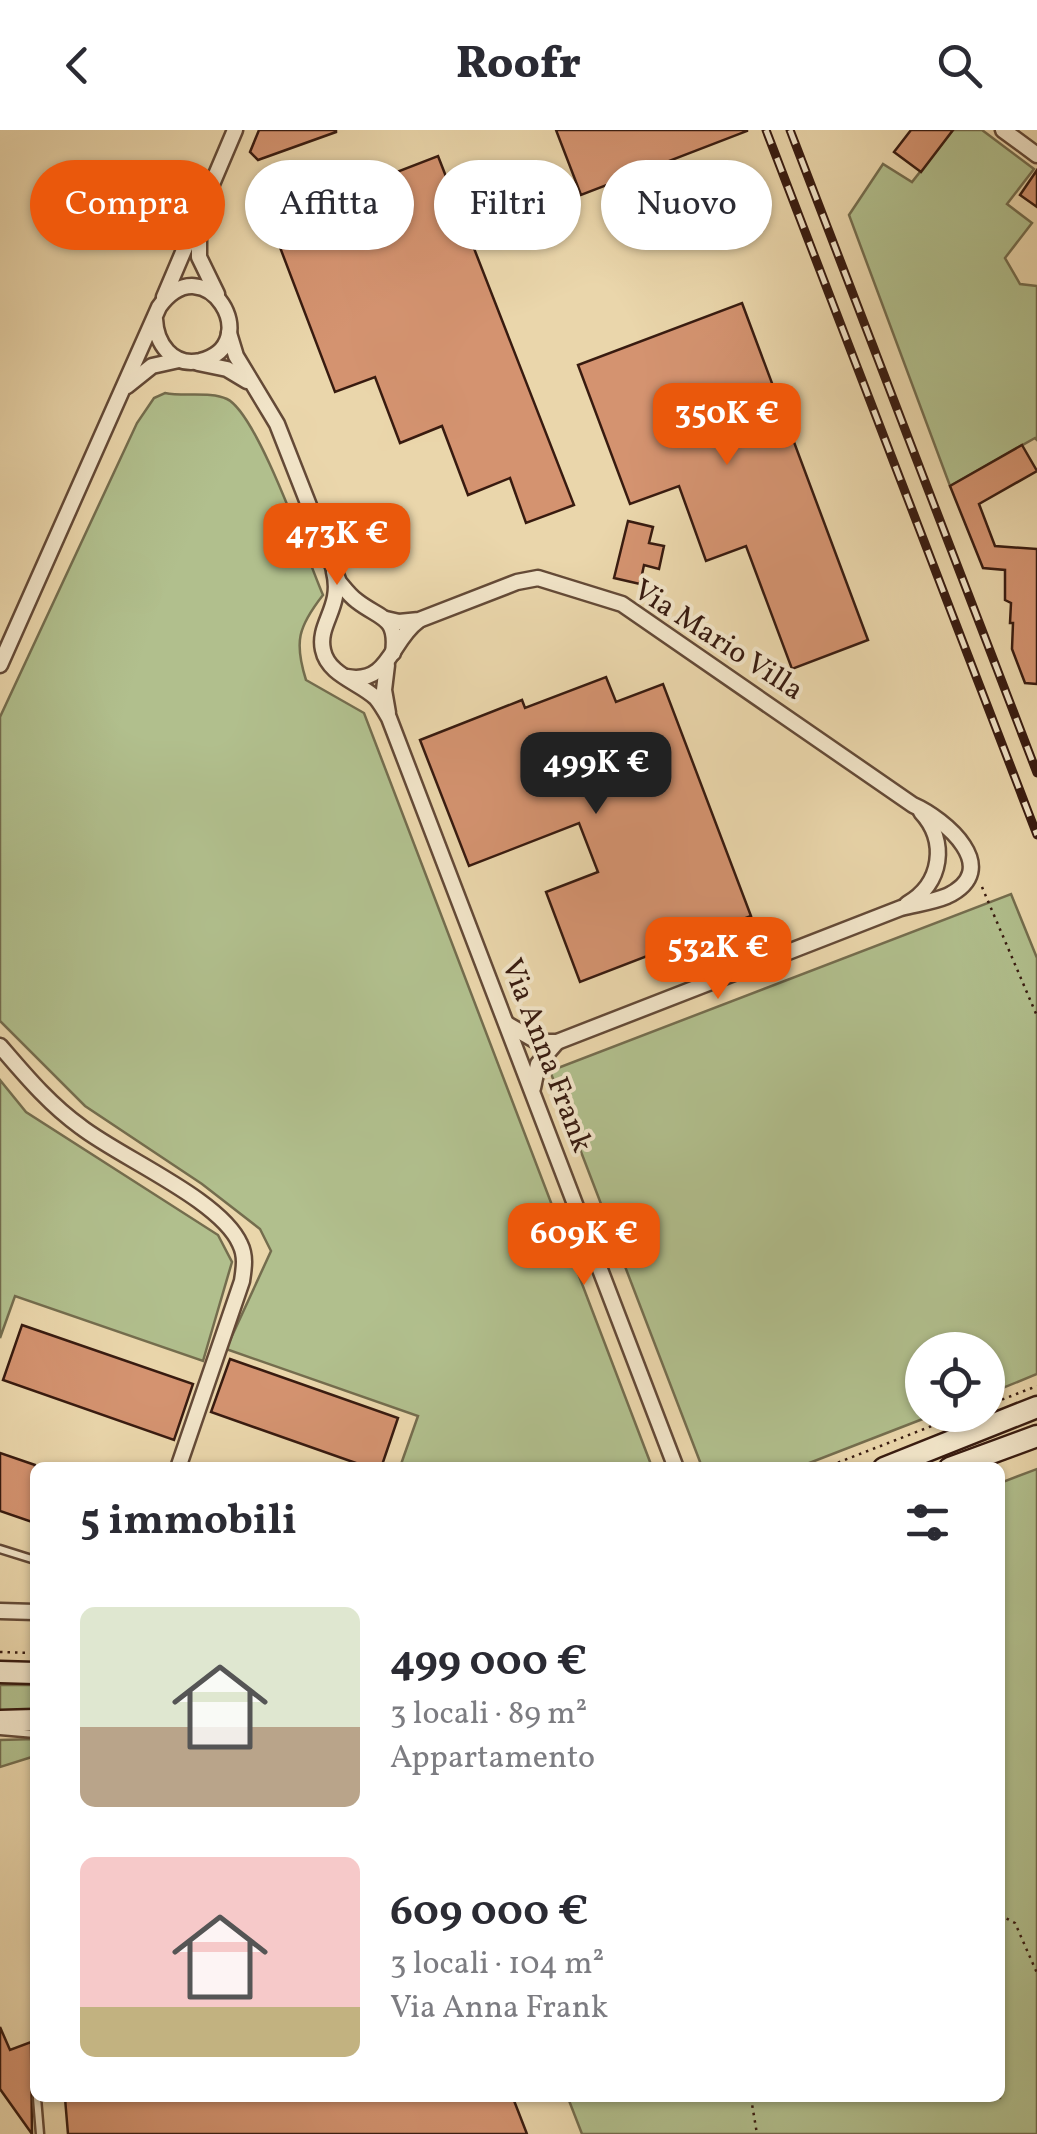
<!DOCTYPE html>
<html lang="it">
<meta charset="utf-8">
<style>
body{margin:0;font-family:Vollkorn,serif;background:#f2f2f3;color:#2b2b33;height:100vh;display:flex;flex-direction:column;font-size:38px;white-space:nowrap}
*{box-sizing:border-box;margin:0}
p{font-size:32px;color:#7c7c81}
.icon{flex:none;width:55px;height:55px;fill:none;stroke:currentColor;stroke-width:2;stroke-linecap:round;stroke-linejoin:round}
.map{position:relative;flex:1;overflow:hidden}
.details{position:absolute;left:30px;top:1332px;width:975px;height:640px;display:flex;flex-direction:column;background:#fff;border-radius:15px;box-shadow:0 2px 8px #0004}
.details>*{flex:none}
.hud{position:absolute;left:30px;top:30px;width:978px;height:90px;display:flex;gap:20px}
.tools{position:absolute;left:905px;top:1202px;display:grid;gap:20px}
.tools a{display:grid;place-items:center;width:100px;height:100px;border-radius:50%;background:#fff;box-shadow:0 2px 8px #0004;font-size:50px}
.price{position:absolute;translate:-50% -85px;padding:0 22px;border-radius:20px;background:#ea580c;color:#fff;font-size:32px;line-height:65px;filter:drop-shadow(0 2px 5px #0008)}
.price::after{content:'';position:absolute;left:50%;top:60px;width:30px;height:22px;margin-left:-15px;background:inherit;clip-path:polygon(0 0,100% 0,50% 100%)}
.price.selected{background:#222;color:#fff}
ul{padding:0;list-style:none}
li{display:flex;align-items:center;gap:30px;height:250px;padding:0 50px}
li span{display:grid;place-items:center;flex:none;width:280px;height:200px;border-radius:15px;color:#555}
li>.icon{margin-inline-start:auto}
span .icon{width:120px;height:120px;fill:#fffc;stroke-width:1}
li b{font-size:42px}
h2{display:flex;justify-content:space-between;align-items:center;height:120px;padding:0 50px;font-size:42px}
.pill{padding:0 35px;border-radius:45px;background:#fff;box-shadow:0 2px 8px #0004;font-size:35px;line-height:90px}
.pill.selected{background:#ea580c;color:#fff}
header{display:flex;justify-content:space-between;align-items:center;height:130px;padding:0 50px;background:#fff;font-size:45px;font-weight:800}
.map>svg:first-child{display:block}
.green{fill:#b1bf8d;stroke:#746d4e;stroke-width:2.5}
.building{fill:#d49370;stroke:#381b10;stroke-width:2.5}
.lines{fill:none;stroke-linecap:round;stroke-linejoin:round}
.lane-casing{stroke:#644a37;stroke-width:11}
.street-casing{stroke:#644a37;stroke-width:19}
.secondary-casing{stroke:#381b10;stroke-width:25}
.path{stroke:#381b10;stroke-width:2.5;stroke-dasharray:2.5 5;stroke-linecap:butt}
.lane{stroke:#f1e4c8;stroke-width:6}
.street{stroke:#f1e4c8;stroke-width:14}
.secondary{stroke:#f1e4c8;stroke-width:20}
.rail-casing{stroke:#381b10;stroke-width:9}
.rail{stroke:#f1e4c8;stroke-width:5;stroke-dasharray:15;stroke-linecap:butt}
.labels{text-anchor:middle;stroke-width:8;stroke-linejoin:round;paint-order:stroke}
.street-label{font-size:30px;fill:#381b10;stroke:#f1e4c8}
</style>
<header><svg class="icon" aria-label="back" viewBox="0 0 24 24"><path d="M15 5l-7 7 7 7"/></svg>Roofr<svg class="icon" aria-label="search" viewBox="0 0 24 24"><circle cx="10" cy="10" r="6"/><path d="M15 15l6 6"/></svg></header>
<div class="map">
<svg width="1037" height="2004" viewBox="0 0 1037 2004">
<rect width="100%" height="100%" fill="#ead6ab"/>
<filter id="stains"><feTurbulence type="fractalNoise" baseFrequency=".002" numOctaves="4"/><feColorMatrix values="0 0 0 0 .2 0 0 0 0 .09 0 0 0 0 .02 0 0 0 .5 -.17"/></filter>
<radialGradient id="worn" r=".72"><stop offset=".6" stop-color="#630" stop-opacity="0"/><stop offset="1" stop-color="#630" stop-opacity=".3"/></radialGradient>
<g class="green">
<path d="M953,0H982L1034,39L1007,74L1032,93L1005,128L1020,154L1037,156V310L1035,308L950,356L849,85L883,34L912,52Z"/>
<path d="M165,263C184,267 210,261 227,269C258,284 307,428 323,465C298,497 294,512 306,550L364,583L652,1337H400L418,1286L226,1219L271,1121L260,1099L202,1054L85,976L0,891V587L137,293L154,268Z"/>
<path d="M1011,764L1037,828V1244L988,1264V1220H922V1285H933L799,1337H741L738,1334L728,1337H702L550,941Z"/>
<path d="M0,950L26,982L218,1105L232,1132L203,1231L15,1166L0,1208Z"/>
<path d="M1037,1339V2004H582L568,1968H1000V1353Z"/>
<path d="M0,1555H35V1581L0,1583Z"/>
<path d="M35,1609V1626L0,1637V1610Z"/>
</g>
<g class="building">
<path d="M259,0H336V2L258,30L250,22Z"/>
<path d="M556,0H747V1L581,65Z"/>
<path d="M911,0H953L921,42L894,22Z"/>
<path d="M438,26L574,375L526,393L510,348L468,365L442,296L400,313L375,247L335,262L270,91Z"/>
<path d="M1037,40V77L1020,65Z"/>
<path d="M522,53L540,99L513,109L495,63Z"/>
<path d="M742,173L868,510L792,539L746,416L706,431L679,356L630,374L578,235Z"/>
<path d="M1022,315L1037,341L979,374L995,416L1037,419V554L1025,553L1012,519L1013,493H1010L1011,473L1005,470V440L983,438L950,356Z"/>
<path d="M628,391L653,397L649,413L664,416L659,439L644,435L640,454L614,448Z"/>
<path d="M606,547L616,572L663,554L751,786L580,852L546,762L598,742L579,693L469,736L420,610L522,570L525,578Z"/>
<path d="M22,1195L193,1254L174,1310L3,1250Z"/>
<path d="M230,1229L398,1288L381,1338H370L211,1282Z"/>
<path d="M0,1323L35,1335V1393L0,1381Z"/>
<path d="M0,1897L10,1920L31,1912L32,2004L0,1959Z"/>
<path d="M65,1968H513L527,2004H68Z"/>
</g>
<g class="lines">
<defs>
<g id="lane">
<path d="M0,1419L35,1430"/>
<path d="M0,1601L35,1604"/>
<path d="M37,1968L40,2004"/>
</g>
<g id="street">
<path d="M1003,0L1037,25"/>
<path d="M199,95V127L217,164"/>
<path d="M164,167L235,0"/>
<path d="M229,203L236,226L277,294L339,452C344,458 350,466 357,471C380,489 398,486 393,523"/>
<path d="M198,233L227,239L247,251"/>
<path d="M127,256L152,236L179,230"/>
<path d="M334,442C343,477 317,494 323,520C328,545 359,552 376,568C381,574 385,581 389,588L676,1338"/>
<path d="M386,489L399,492L419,490L517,452L538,448L622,474L913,675C945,689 1004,739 947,766C933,772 916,774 901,778L557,912H538L507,894"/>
<path d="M0,535L159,177C205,113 267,215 200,231C172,237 156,213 155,189"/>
<path d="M387,535L384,560L388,583"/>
<path d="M347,547C389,555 391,510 418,491"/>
<path d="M907,774C942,754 948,711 921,682"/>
<path d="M0,916C25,945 49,974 81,997C121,1028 221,1070 240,1114C246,1126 244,1138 242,1151L178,1338"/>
<path d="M533,958L538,934L557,912"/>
<path d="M0,1481L35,1482"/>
</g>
<g id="secondary">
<path d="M884,1338L1037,1277"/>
<path d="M950,1338L1037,1306"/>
<path d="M0,1542L35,1543"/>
<path d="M0,1591L35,1590"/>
</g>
</defs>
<use href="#lane" class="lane-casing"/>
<use href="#street" class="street-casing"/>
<use href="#secondary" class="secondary-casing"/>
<g class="path">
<path d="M982,757L1037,886"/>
<path d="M988,1275L1037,1256"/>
<path d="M824,1338L960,1285"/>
<path d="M0,1522L35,1523"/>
<path d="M1000,1785L1015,1793L1037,1843"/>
<path d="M751,1968L757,2004"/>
</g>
<use href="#lane" class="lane"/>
<use href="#street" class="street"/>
<use href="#secondary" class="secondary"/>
<defs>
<g id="rail">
<path d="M766,0L1037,705"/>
<path d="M790,0L1037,643"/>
</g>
</defs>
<use href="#rail" class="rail-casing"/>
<use href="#rail" class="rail"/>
</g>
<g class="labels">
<g class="street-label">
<text transform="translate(719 509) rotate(33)" y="10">Via Mario Villa</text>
<text transform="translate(548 925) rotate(69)" y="10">Via Anna Frank</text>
</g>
</g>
<rect width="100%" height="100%" filter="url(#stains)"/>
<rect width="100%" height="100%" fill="url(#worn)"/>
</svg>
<div class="tools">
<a><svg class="icon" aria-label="locate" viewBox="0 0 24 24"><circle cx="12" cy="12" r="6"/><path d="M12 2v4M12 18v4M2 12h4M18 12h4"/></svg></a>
</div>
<b class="price" style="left:727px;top:338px">350K €</b>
<b class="price" style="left:337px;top:458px">473K €</b>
<b class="price selected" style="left:596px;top:687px">499K €</b>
<b class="price" style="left:718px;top:872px">532K €</b>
<b class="price" style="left:584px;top:1158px">609K €</b>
<div class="hud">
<a class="pill selected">Compra</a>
<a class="pill">Affitta</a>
<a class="pill">Filtri</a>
<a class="pill">Nuovo</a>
</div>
<section class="details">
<h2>5 immobili<svg class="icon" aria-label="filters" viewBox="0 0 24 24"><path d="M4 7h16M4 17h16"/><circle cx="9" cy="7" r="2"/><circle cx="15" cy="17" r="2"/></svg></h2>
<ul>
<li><span style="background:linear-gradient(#dfe7d0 60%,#b9a48a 0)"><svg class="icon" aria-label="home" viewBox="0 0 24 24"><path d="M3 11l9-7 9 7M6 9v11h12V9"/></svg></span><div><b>499 000 €</b><p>3 locali · 89 m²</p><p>Appartamento</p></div></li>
<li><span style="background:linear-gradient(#f6c9c9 75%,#c2b280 0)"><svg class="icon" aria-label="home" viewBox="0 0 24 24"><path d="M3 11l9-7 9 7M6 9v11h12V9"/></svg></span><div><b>609 000 €</b><p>3 locali · 104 m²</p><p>Via Anna Frank</p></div></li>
</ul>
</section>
</div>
